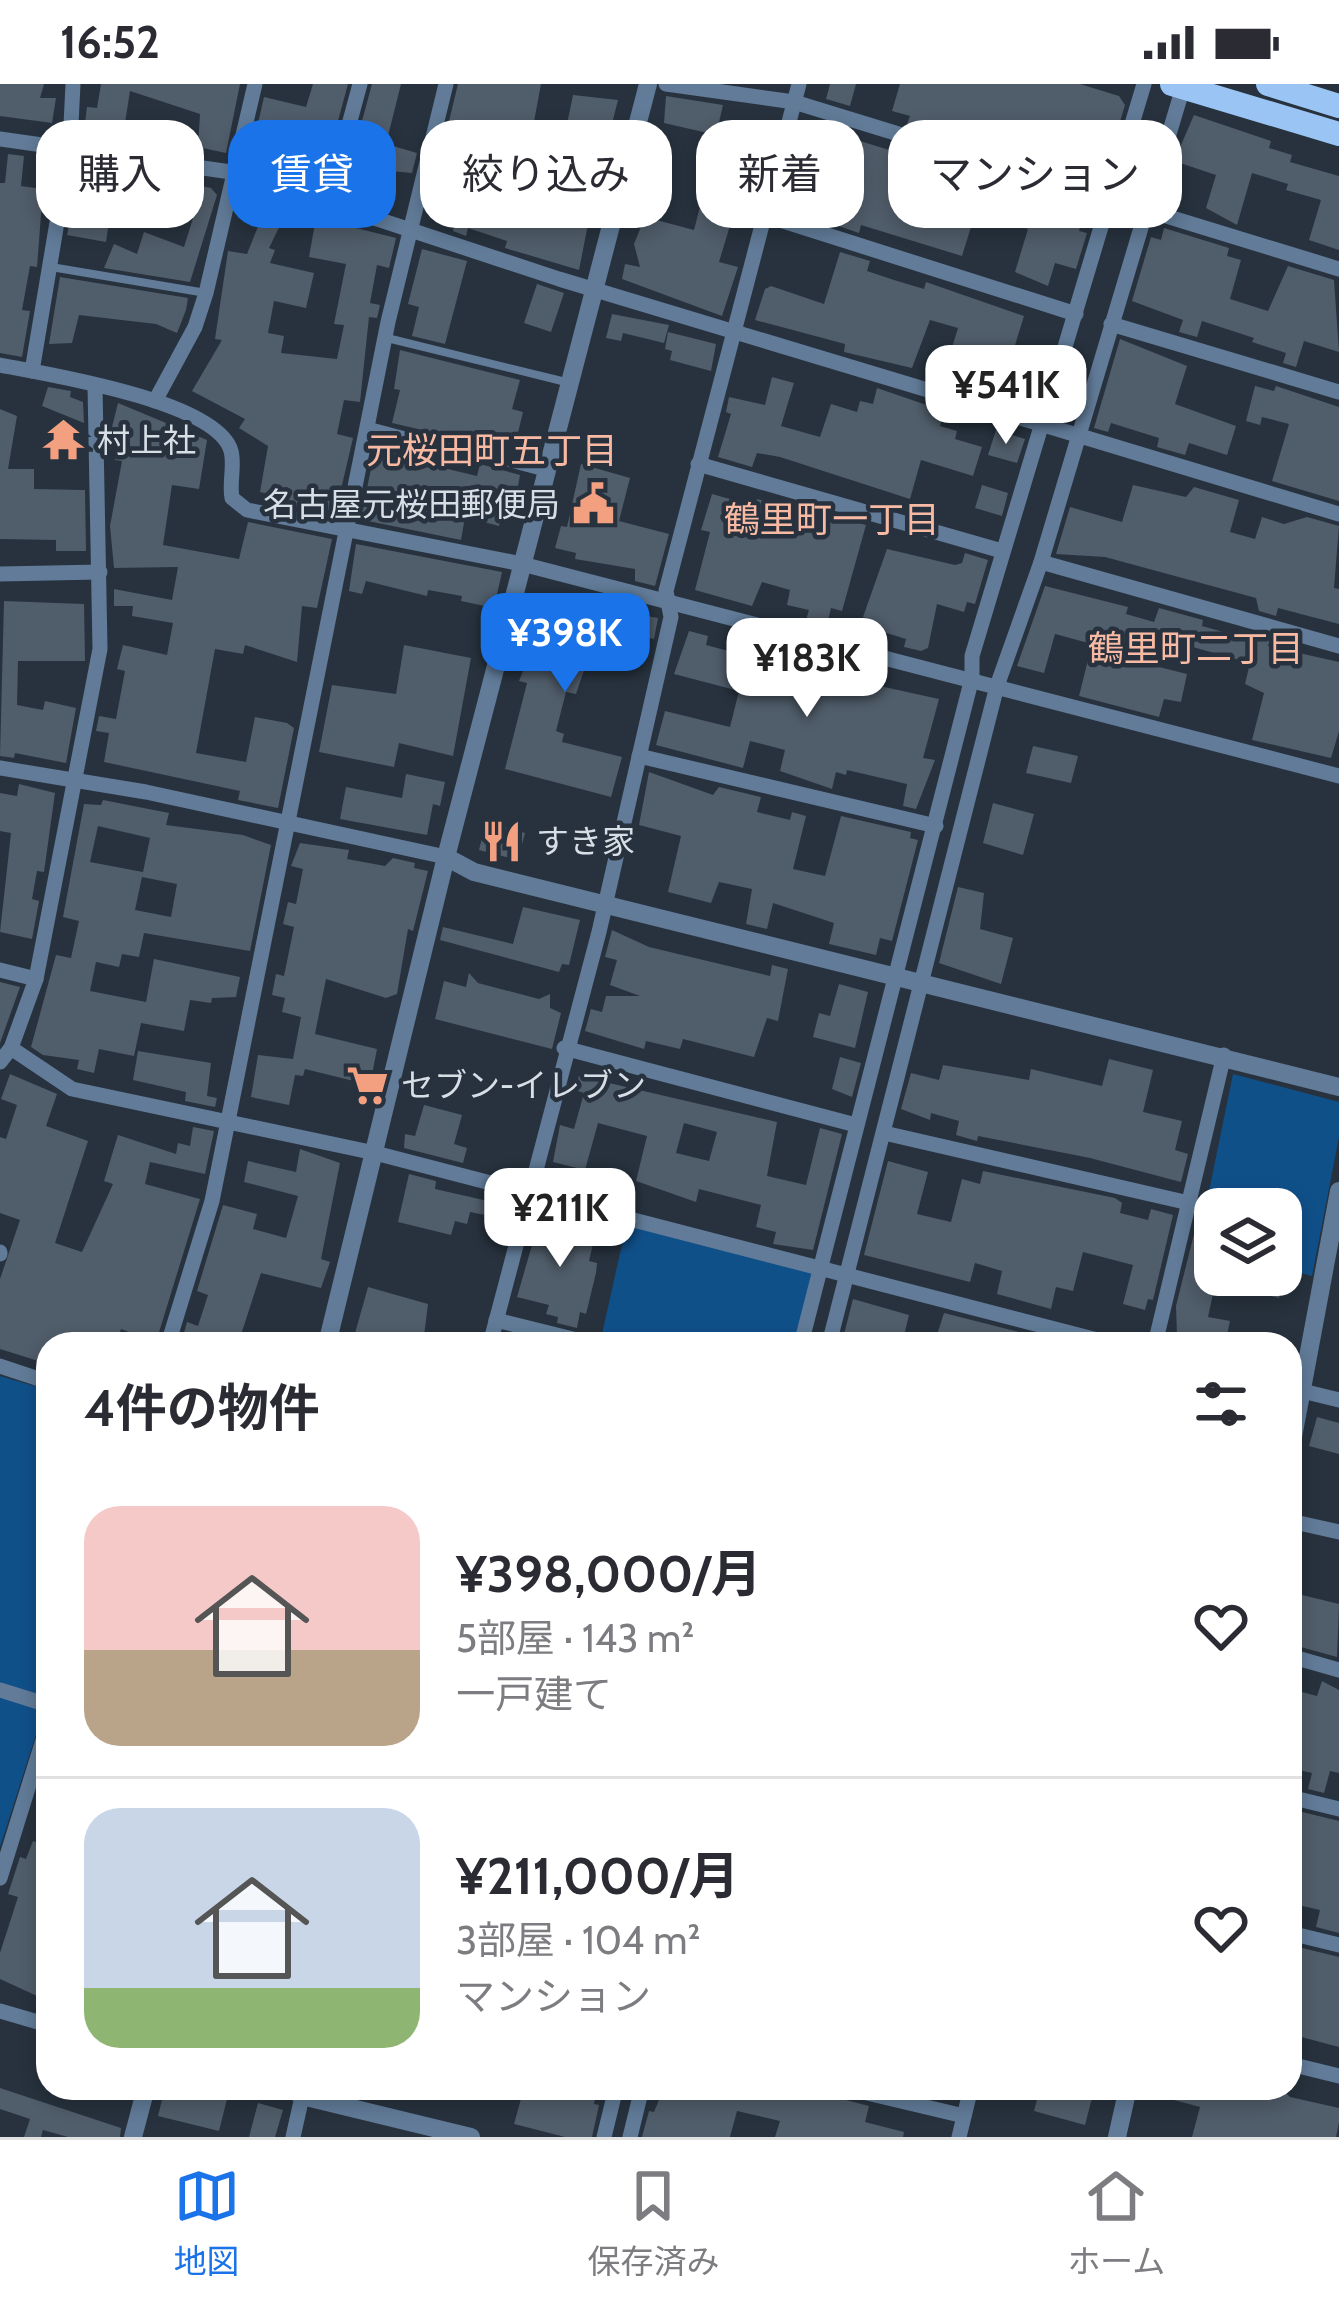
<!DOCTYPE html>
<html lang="ja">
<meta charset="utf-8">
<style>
body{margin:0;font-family:Cabin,"Noto Sans JP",sans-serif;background:#f2f2f3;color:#2b2b33;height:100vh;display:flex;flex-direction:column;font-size:45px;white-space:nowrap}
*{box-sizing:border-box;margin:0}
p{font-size:39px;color:#7c7c81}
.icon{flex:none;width:66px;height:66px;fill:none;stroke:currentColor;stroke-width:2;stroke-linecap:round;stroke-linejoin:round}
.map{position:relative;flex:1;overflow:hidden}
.panel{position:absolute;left:36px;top:1248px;width:1266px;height:768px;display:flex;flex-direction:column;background:#fff;border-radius:36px;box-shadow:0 6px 18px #0003}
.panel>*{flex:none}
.banner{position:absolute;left:36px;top:36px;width:1269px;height:108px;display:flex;gap:24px}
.fabs{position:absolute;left:1194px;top:1104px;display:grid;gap:24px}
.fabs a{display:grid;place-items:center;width:108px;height:108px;border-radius:24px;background:#fff;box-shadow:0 6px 18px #0003;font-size:60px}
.price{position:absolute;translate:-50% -102px;padding:0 27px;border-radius:24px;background:#fff;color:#222;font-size:39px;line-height:78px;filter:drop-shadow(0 3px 6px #0008)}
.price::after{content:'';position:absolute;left:50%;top:72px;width:36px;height:27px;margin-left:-18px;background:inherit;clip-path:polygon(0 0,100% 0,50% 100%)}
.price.on{background:#1a73e8;color:#fff}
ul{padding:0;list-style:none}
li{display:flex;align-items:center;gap:36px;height:300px;padding:0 48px}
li+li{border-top:3px solid #e1e1e2}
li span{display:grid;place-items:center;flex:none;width:336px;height:240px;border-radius:36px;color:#555}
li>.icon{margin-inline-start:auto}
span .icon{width:144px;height:144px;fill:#fffc;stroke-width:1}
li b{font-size:51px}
h2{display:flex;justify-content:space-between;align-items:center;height:144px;padding:0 48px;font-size:51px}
.pill{padding:0 42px;border-radius:36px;background:#fff;box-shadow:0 6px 18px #0003;font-size:42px;line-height:108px}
.pill.on{background:#1a73e8;color:#fff}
.status{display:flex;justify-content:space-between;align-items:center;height:84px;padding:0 60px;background:#fff;direction:ltr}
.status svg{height:33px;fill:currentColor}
.tab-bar{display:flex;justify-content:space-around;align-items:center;height:168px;border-top:3px solid #e1e1e2;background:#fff;font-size:33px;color:#7c7c81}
.tab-bar a{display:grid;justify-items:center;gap:6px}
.tab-bar .on{color:#1a73e8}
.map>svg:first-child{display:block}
.green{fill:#105089}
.building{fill:#505d6a;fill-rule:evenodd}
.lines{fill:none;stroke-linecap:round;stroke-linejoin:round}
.service{stroke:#617b98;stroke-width:8}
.minor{stroke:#617b98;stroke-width:15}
.tertiary{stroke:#617b98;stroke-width:18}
.primary{stroke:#99c4f3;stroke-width:24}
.labels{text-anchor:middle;stroke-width:9;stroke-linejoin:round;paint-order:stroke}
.poi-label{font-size:33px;fill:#d7dee6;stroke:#27323e;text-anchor:start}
.neighbourhood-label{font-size:36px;fill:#f9baa3;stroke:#27323e}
</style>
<div class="status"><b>16:52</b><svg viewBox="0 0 49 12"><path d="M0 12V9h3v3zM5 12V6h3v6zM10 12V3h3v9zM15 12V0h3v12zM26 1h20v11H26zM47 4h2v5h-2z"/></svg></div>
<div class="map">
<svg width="1339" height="2053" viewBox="0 0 1339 2053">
<rect width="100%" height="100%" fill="#27323e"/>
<g class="green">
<path d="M1233,990L1339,1018V1053L1312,1192L1281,1184V1125H1215V1166L1198,1161Z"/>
<path d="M627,1138L817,1188L800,1260L600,1259Z"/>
<path d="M0,1292L48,1306V1613L0,1763Z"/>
</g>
<g class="building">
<path d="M0,0H44L40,14H56L52,39L0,32Z"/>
<path d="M101,0H240L226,69L198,63L200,30L130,7L124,45L139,47L137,62L93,56L94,48L84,47L87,23L97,24Z"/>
<path d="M313,0H348L320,103L321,75L314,73L303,98L269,87L271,79L250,75L264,13L306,23Z"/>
<path d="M372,0H401L386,60L417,69L412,89L380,86L365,116L342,111Z"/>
<path d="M458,0H541L533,43L565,50L573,11L618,16L597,99L515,79L518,68L488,60L485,72L443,62Z"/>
<path d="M830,0H856L850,22L826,15Z"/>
<path d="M900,0H1080L1119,12L1125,21L1107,81L1100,80L1098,88L1052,75L1050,84L932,39L929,47L907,40L910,32L892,27Z"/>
<path d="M666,12L723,21L716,51L664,39Z"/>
<path d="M1194,31L1271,57L1269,64L1292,71L1290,78L1339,92V166L1309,156L1321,116L1286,106L1288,100L1252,89L1237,141L1206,124L1216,91L1174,77Z"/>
<path d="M808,41L899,69L900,63L922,70L925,80L1053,113L1048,130L1081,140L1079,147L1087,149L1076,185L1055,179L1048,202L1015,188L1028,145L975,130L962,172L861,141L859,149L812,133L801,116L782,110L801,42Z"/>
<path d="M720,45L765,56L761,74L751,72L719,178L738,183L722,232L622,195L625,180L640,183L634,160L645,133L694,146Z"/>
<path d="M8,70L24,72L21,102L43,105L37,183L30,182L22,226L30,227L22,273L0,269V99H5Z"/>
<path d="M79,78L211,104L217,111L190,198L104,184L114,160L137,170L144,148L184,163L194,131L151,117L147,127L102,111L106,90L78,85Z"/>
<path d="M439,78L593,115L579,186L505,164L507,157L468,144L466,152L453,147L461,118L433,105Z"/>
<path d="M248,110L291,119L269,164L275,166L270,179L314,189L306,224L274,217L268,249L284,252L281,269L337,275L344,241L334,240L346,180L309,173L316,134L396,154L389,184L377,181L370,219L380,221L377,234L369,233L360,318L344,316L337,350L353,354L335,431L273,419L274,411L260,408L268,362L239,344L245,335L192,307L222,256L215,255L228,167L247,170L259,140L239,131Z"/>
<path d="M72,124L110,131L106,158L67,151Z"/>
<path d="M1164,144L1229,164L1227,172L1241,176L1230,215L1268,227L1288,182L1334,196L1339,268L1304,257L1296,283L1283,279L1286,269L1252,258L1254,254L1202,237L1197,253L1179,248L1183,236L1132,217L1151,153L1161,156Z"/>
<path d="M422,165L467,177L445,260L412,252L419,223L408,220Z"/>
<path d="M840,168L870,177L867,187L894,196L924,205L926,198L1024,232L1011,274L1025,278L1016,310L1009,307L1006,317L981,300L944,289L958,244L930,236L912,284L844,268L845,260L755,236L765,205L771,202L824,220Z"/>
<path d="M60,193L188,214L186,226L177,249L156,240L79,231L72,259L49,260Z"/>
<path d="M537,200L564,209L551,248L524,239Z"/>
<path d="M612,230L669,241L664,259L623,249L621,257L606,254Z"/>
<path d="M668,248L716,260L711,287L670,276L672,267L665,265Z"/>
<path d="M1120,255L1187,282L1175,320L1236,342L1227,371L1189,359L1185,371L1157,363L1159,354L1111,339L1108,348L1094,344Z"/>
<path d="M400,266L520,296L512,325L523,328L516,357L486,350L483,360L392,339L400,306L394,305Z"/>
<path d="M772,293L794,299L781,342L820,353L831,320L857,328L860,317L873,320L877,304L944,327L940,342L957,347L955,355L982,363L973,392L921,376L910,415L780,373L757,369L752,383L718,373L731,330L726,328L729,313L765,321Z"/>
<path d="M1255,302L1274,307L1276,302L1339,323V417L1272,397L1289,340L1262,333L1260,341L1246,337Z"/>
<path d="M48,303L71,307L70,313L83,318L84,339L42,322Z"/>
<path d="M118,319L207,356L199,405L172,401L163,461L239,475L248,438L332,455L317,524L302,522L297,578L245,561L243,570L215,565L196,669L246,678L255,633L287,639L294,644L278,724L238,716L240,707L104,678L109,649L96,647L99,632L116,635L125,587L117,585L123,561L167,571L173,539L132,532L133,522H114V505L172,516L178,483L114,484L110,442L122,377L115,376L120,349L111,347Z"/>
<path d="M0,325L17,332L8,385H34V405L85,406L86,467H56V456L0,455Z"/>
<path d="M996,346L1025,355L1017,379L988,371Z"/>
<path d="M388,355L417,363L414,377L477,392L480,380L520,391L517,407L507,408L499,442L465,433L461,456L368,437L369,430L362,428L376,361L386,363Z"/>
<path d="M581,380L630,394L619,437L669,450L655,502L635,497V485L575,475L576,469L555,464L561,442L567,443Z"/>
<path d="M982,401L1008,409L1002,432L975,424Z"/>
<path d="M1133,401L1186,413L1194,403L1239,416L1230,448L1255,455L1262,433L1284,440L1307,433L1339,442L1334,504L1339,505V540L1278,524L1276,532L1259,527L1256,514L1105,473L1056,470L1070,423L1122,438Z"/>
<path d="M712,410L755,422L757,415L778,420L779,416L866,441L842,527L831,524L827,541L806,536L809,526L787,521L790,506L762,498L752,522L695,506L710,448L701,446Z"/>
<path d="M356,460L502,488L494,524L461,517L462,512L428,506L427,512L366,497L362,510L349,507Z"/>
<path d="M887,465L955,481L962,479L965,469L988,476L975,520L967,518L964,528L937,520L928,564L921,567L904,563L906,555L867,543L869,535L863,533Z"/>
<path d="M1045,502L1128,523L1126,530L1154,538L1159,524L1203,536L1202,542L1252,556L1253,550L1270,555L1268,562L1339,578V647L1331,674L1252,656L1264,609L1245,600L1250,579L1139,548L1131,576L1187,590L1181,618L1164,615L1159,633L1079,612L1092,560L1055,550L1044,589L1017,582Z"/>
<path d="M552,515L658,534L654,555L599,542L576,610L566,608L556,647L564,650L562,658L622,673L611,713L505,685L527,599L519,597L533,562L537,525Z"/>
<path d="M4,517L84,520L85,577H18L17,621L43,626L45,617L76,624L66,679L15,669L14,674L0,672Z"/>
<path d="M689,547L708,552L706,561L825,593L830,575L845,578L844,584L869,589L866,599L939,615L923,674L935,676L916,725L903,722L907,700L847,686L846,691L836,688L832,705L780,687L785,666L750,657L743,684L656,661L665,627L730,643L739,607L674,590Z"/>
<path d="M404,561L471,574L453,672L399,659L394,683L319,668L332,601L396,610Z"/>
<path d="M1033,662L1078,672L1071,699L1026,689Z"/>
<path d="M649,688L713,711L719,703L761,713L757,728L790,736L792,728L806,732L793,785L825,792L841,732L911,748L910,754L918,756L892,857L880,854L876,871L829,860L834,839L773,819L767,845L746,840L752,805L719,798L711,819L668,808L681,752L639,741Z"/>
<path d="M406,690L445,698L440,722L433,720L427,751L340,735L346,703L402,714Z"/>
<path d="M19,700L55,709L44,788L37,787L32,815L39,817L32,855L0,848L11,749L0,747V709L17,712Z"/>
<path d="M103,716L169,729L166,741L243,751L271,761L250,867L144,849L139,873L122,870L119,883L96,878L90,907L146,918L154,875L240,893L236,913L212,914L211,919L190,916L184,947L141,939L134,972L99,965L94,989L77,985L79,976L43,971L31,963L56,871L71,874L79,837L63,833L84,720L101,721ZM98,742L150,754L142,793L177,800L171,833L135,826L143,788L90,778Z"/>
<path d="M993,719L1034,730L1023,771L983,759Z"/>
<path d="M486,738L525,749L518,776L479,766Z"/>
<path d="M300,759L349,766L347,775L385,782L393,774L415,779L414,784L428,787L413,847L408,845L397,910L386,914L326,895L315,950L377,965L370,1001L305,985L303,992L295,991L289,1021L251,1013L258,971L293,975L301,933L282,928L285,914L272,911L276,890L284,892L294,843L283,840L288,818L296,820L303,785L291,782Z"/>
<path d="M958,803L984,809L980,845L1013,854L1001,900L939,879Z"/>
<path d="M523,823L580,836L569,881L562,880L559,888L440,856L443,843L513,860Z"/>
<path d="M612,846L649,863L770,892L772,881L788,885L778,937L767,934L754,973L683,955L680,965L646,957L644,965L585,947L591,925L602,928L606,912H640L610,901L617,876L605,873Z"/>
<path d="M469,889L478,899L539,915L550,910V924L561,929L552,965L435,935L444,897L466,903Z"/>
<path d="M0,898L20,903L0,959Z"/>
<path d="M839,900L868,908L855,964L813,953L819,929L830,932Z"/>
<path d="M138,967L211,979L207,1012L217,1014L215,1023L185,1017L186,1008L133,996Z"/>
<path d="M840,973L861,979L852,1013L832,1005Z"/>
<path d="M1109,975L1153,986L1143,1028L1182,1037L1175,1066L1188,1070L1181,1098L1090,1074L978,1052L977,1057L956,1051L959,1037L931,1029L930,1036L901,1025L911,989L939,996L943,981L1029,996L1031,985L1102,1002Z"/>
<path d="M10,990L57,1010L46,1042L88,1057L55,1159L82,1168L113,1100L104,1097L118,1051L176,1070L178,1059L190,1062L193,1043L214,1047L205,1090L150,1078L145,1100L200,1115L156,1258L121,1245L116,1260H48V1280L0,1265V1195L20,1136L0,1129V1053L6,1055L17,1021L1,1015Z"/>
<path d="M579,992L777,1038L767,1092L806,1101L820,1044L842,1050L813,1166L773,1160L776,1148L756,1143L761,1121L699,1105L696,1118L636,1097L647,1052L598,1039L585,1086L553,1078L560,1041L574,1045L584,1009L575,1006ZM684,1039L717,1048L709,1077L676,1069Z"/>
<path d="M424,1021L462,1031L454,1060L467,1064L463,1079L404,1064L405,1050L415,1052Z"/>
<path d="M300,1065L340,1079L321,1175L330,1178L321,1204L261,1189L238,1260H181L187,1238L198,1242L208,1211L197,1207L223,1121L257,1130L253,1145L286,1154L298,1112L244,1098L248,1077L296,1088Z"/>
<path d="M888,1077L928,1088L917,1130L951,1138L962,1095L980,1100L983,1087L1115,1114L1122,1119L1120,1129L1148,1136L1151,1125L1173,1131L1153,1216L1148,1215L1145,1226L1123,1220L1133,1181L1083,1168L1073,1207L1056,1203L1051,1225L997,1210L1002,1187L975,1179L970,1198L864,1171Z"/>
<path d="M409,1090L436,1097L435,1105L488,1117L485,1131L470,1128L467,1140L455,1137L451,1151L398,1138Z"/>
<path d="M541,1130L596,1147L589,1177L597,1179L596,1189L586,1230L580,1228L577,1244L557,1239L558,1233L546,1230L549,1221L517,1213Z"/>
<path d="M1197,1138L1212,1142L1206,1165L1215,1168L1217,1191L1208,1233L1230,1237L1225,1260H1196L1177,1252L1176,1222Z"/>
<path d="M1247,1191H1285L1279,1214L1244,1205Z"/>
<path d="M368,1203L428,1220L423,1260H352Z"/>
<path d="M853,1215L909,1231L902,1260L843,1254Z"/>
<path d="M944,1229L1047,1255V1260H934Z"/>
<path d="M1317,1333L1339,1339V1370L1309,1362Z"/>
<path d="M1290,1508L1339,1520L1337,1573L1290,1560Z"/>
<path d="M1322,1597L1339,1606V1689L1330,1687L1324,1709L1308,1705L1312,1689L1290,1684V1605L1317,1612Z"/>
<path d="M1290,1725L1339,1737V1849L1316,1843L1320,1826L1290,1819Z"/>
<path d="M33,1757L48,1763L42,1779L48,1781V1917L0,1895V1869L18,1813L8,1810L20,1773L26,1775Z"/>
<path d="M1290,1861L1339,1873V1963L1290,1950Z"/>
<path d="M0,2004L121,2044L120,2053H68L43,2046L41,2053H24L30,2035L0,2025Z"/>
<path d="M165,2004L210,2014L212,2007L228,2011L219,2047L158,2032Z"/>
<path d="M524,2004H577L596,2010L594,2020L599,2021L592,2053H565L514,2040Z"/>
<path d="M664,2004H834L842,2015L869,2022L865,2038L904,2048L903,2053H775L780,2037L737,2027L730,2053H642L649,2027L654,2028Z"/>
<path d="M1040,2004L1092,2014L1085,2041L1034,2027Z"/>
<path d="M1149,2004H1281L1290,2013L1339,2024V2038L1336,2053H1192L1200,2023L1148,2009Z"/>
<path d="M258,2019L283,2026L275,2053H249Z"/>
</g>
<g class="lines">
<g class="service">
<path d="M430,67L619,113"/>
<path d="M51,183L206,209"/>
<path d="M387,254L570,299"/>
<path d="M370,342L546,389"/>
</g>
<g class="minor">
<path d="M666,0L794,18L1339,185"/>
<path d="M0,55L238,89L559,195L1339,430"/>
<path d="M328,118L360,0"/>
<path d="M764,131L1076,230"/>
<path d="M1111,240L1339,308"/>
<path d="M0,281C47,290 217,317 231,367C235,381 229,399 232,414L247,426L522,480L1339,692"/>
<path d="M32,287L70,61L73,0"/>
<path d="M155,317L195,243L206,209L255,0"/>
<path d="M698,380L1002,467"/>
<path d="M1041,478L1339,562"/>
<path d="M0,490L100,488"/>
<path d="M639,672L936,742"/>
<path d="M0,684L146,708L446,773"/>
<path d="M0,886L36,895"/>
<path d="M11,964L72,1005L375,1069L1113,1260"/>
<path d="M564,964L856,1041"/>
<path d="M0,978L11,964L36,895L100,565L95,302"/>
<path d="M884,1049L1189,1119"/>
<path d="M0,1168V1170"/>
<path d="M496,1236L593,1260"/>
<path d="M168,1260L212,1117L388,238L446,0"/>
<path d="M490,1260L599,848L671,533L666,507L799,0"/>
<path d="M801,1260L972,594V572L1144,0"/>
<path d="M829,1260L997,602L1041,478L1184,0"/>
<path d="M1155,1260L1224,971"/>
<path d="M0,1282L48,1298"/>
<path d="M1290,1304L1339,1316"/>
<path d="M1290,1437L1339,1448"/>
<path d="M1290,1572L1339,1586"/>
<path d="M0,1606L48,1621"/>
<path d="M1290,1713L1339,1725"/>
<path d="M0,1794L48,1640"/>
<path d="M1290,1849L1339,1861"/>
<path d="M0,1927L48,1941"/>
<path d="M1290,1980L1339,1992"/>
<path d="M281,2004L302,2012"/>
<path d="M846,2004L964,2032"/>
<path d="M293,2053L304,2004"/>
<path d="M604,2053L616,2004"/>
<path d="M630,2053L642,2004"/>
<path d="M959,2053L971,2004"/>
</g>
<g class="tertiary">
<path d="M446,773L474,788L1339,1003"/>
<path d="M327,1260L446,773L648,0"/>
<path d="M1290,1369L1339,1107"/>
<path d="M302,2012L471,2053"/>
<path d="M133,2053L146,2004"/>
<path d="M1117,2053L1128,2004"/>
</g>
<g class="primary">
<path d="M1172,0L1339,50"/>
<path d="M1268,0L1339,22"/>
</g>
</g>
<defs>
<symbol id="temple-bare" viewBox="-9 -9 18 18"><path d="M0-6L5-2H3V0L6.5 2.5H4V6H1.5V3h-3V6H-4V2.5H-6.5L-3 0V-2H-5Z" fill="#f3a081" stroke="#27323e" stroke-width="2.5" paint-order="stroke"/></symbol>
<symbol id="civic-bare" viewBox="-9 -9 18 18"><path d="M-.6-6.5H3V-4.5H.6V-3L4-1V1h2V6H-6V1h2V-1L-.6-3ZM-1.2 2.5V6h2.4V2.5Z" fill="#f3a081" stroke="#27323e" stroke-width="2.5" paint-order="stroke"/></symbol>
<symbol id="restaurant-bare" viewBox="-9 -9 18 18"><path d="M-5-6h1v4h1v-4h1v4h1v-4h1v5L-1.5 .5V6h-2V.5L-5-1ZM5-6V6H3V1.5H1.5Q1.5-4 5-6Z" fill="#f3a081" stroke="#27323e" stroke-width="2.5" paint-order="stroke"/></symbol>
<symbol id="supermarket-bare" viewBox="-9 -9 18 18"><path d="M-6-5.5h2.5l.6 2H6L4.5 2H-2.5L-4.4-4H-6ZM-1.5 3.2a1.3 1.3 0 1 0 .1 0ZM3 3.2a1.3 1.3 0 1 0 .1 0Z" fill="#f3a081" stroke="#27323e" stroke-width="2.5" paint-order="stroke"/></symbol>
</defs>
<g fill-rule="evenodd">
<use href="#temple-bare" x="34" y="326" width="59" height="59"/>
<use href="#civic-bare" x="564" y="390" width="59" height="59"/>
<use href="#restaurant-bare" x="472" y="728" width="59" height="59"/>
<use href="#supermarket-bare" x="338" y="972" width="59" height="59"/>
</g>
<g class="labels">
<g class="poi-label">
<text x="97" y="368">村上社</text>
<text x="560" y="432" text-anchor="end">名古屋元桜田郵便局</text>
<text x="536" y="769">すき家</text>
<text x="401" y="1013">セブン-イレブン</text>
</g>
<g class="neighbourhood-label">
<text x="492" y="379">元桜田町五丁目</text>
<text x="832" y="448">鶴里町一丁目</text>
<text x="1196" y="577">鶴里町二丁目</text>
</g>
</g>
</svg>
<div class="fabs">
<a><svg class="icon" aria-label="layers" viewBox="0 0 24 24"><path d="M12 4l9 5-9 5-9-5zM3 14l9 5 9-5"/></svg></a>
</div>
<b class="price" style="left:1006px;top:363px">¥541K</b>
<b class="price on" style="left:565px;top:611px">¥398K</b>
<b class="price" style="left:807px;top:636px">¥183K</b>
<b class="price" style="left:560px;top:1186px">¥211K</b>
<div class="banner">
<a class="pill">購入</a>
<a class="pill on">賃貸</a>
<a class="pill">絞り込み</a>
<a class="pill">新着</a>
<a class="pill">マンション</a>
</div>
<section class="panel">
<h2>4件の物件<svg class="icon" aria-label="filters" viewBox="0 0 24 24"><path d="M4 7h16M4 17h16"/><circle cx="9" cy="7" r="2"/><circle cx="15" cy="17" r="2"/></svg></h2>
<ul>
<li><span style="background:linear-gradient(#f6c9c9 60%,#b9a48a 0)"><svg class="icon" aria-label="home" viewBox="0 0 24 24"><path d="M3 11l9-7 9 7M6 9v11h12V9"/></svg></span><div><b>¥398,000/月</b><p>5部屋 · 143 m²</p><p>一戸建て</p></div><svg class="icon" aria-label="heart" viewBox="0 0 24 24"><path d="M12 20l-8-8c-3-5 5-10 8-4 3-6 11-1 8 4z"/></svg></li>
<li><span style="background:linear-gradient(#c9d6e8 75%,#8fb573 0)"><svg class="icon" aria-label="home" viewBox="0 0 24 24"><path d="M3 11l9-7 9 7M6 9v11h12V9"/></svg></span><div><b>¥211,000/月</b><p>3部屋 · 104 m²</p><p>マンション</p></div><svg class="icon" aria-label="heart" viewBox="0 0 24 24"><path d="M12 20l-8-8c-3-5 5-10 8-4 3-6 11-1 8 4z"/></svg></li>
</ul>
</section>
</div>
<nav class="tab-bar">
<a class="on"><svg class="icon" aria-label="map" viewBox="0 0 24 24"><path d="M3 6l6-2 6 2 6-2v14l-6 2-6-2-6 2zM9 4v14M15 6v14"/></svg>地図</a>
<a><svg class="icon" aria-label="saved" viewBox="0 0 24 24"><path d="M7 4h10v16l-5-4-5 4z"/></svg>保存済み</a>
<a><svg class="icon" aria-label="home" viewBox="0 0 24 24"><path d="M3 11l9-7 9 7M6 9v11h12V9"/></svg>ホーム</a>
</nav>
